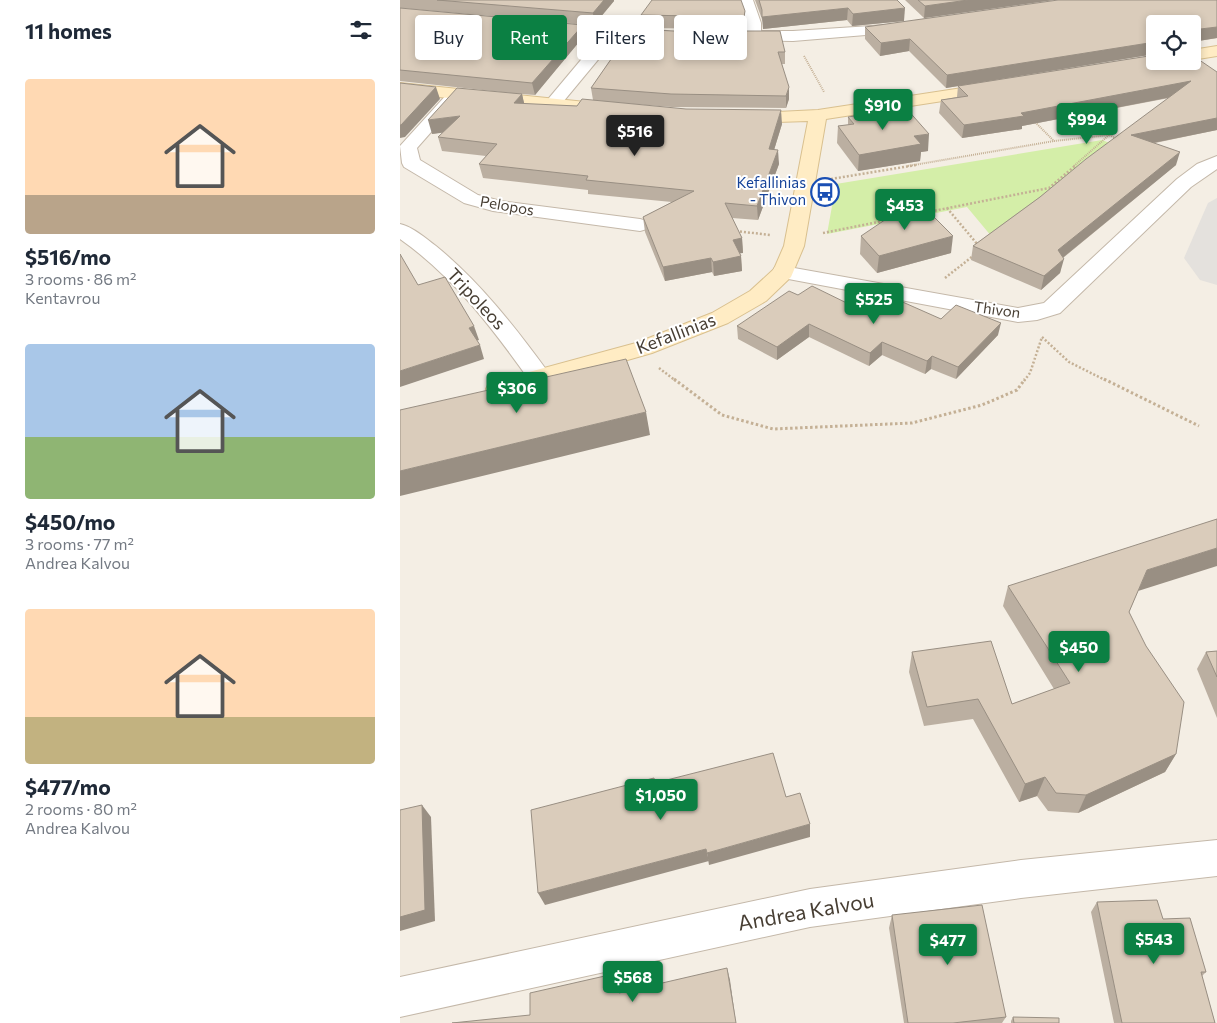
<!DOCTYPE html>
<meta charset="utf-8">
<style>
body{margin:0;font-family:Commissioner,sans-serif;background:#f2f2f3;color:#1f2937;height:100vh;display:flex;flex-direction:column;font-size:19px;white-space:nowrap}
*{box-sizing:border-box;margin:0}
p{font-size:16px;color:#747a83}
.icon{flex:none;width:28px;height:28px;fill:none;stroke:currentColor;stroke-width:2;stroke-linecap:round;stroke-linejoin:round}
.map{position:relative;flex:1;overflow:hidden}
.panel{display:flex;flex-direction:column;background:#fff;width:400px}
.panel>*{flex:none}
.banner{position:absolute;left:15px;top:15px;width:475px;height:45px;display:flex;gap:10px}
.tools{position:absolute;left:746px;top:15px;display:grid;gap:10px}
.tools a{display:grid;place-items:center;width:55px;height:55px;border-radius:5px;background:#fff;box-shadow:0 2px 8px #0003;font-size:25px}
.price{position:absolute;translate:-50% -42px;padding:0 11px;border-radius:5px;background:#0b8043;color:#fff;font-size:16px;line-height:32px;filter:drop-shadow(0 1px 2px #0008)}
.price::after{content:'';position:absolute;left:50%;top:30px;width:15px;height:11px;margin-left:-8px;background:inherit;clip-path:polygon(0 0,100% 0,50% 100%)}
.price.active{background:#222;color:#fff}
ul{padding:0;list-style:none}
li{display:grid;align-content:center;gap:10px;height:265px;padding:0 25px}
li span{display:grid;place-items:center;height:155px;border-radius:5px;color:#555}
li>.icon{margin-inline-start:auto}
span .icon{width:90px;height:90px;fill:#fffc;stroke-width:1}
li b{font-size:21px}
h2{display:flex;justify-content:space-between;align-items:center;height:60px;padding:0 25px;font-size:21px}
.tag{padding:0 18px;border-radius:5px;background:#fff;box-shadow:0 2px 8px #0003;font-size:18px;line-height:45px}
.tag.active{background:#0b8043;color:#fff}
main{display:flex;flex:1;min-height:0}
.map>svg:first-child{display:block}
.green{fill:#d4eea8}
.parking{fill:#e4e1dd}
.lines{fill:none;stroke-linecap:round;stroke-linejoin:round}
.street-casing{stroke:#c4b8a9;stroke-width:2}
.secondary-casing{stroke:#d9c08f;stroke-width:2}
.path-far2{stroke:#c4b095;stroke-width:2;stroke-dasharray:1 1;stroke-linecap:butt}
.path-far1{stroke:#c4b095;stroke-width:2.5;stroke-dasharray:2 2;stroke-linecap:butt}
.path{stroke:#c4b095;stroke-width:3;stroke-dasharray:2.5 2.5;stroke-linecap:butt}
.street{fill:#fff;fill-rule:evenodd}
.secondary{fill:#ffecc4;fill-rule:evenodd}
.wall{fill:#bbafa1}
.shaded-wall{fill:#998f83}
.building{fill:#daccbb;stroke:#998f83}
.labels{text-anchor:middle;stroke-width:4;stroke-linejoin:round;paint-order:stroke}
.far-transit-label{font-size:15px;fill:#164399;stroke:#fff;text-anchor:end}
.far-street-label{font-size:15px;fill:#473e33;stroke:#fff}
.street-label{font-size:18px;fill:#473e33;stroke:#fff}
.near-street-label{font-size:21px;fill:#473e33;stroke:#fff}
</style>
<main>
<section class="panel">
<h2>11 homes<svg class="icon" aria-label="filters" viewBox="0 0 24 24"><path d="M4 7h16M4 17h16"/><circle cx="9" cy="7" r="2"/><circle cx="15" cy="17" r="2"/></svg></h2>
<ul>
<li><span style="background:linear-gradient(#ffd9b3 75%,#b9a48a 0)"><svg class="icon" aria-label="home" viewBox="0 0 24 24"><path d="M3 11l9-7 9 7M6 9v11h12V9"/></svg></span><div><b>$516/mo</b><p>3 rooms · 86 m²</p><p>Kentavrou</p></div></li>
<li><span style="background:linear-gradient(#a9c7e8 60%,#8fb573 0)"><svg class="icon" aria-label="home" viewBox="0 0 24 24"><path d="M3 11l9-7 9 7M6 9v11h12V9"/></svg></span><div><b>$450/mo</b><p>3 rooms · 77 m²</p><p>Andrea Kalvou</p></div></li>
<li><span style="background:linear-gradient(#ffd9b3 70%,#c2b280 0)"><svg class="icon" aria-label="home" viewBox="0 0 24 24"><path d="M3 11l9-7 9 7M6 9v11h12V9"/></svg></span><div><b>$477/mo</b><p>2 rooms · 80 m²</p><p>Andrea Kalvou</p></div></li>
</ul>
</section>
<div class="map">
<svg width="817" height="1023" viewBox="0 0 817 1023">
<rect width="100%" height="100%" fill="#f4eee4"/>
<path class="green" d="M702,140L715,145L597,243L567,207L427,234L436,184Z"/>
<path class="parking" d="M817,198V285L800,280L784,258L808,203Z"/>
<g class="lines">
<defs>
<g id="street">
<path d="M339,0H353L361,23V31H393L502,24L507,25L509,28L507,31L502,32L393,41L343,40L338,38L335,35L338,32L346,31L347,23Z"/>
<path d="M146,21L212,28L267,31L272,33L275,36L272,39L267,41L216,38L158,108H146L144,104L201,36L141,28L139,25L141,22Z"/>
<path d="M54,92L60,93L62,97L17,148L20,160L78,195L101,201L240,219L247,221L250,225L247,229L240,231L93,211L64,203L4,167L2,163L0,146L48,93Z"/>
<path d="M817,156V169L791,187L660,313L637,320L618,322L383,278L375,277L372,272L375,267L383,266L618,308L644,303L777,179L797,164Z"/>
<path d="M0,224C13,227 25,238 36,246C80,282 115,327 148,372L152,378L148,384L140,386L132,384C94,330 54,277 0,239Z"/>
<path d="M817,840V876L621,898L410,927L0,1017V977L410,889L621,860Z"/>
</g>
<g id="secondary">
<path d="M817,46V56L792,60V50Z"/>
<path d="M0,83L215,105L221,106L224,110L221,114L215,115L0,93Z"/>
<path d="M595,83L601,84L603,88L601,92L426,119L404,246L391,277L366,301L328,323L252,353L98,397L89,395L86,389L89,383L236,343L312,313L350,291L374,269L384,246L408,121L345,123L339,122L336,118L339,114L418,110Z"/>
</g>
</defs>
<use href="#street" class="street-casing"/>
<use href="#secondary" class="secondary-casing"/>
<g class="path-far2">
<path d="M404,56L424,92"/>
<path d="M634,121L654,141"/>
<path d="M508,166L654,141L709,135L718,139"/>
<path d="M674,166L709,135"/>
</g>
<g class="path-far1">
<path d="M431,179L516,165"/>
<path d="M547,208L578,245"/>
<path d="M523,213L649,188L676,165"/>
<path d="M336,231L370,235"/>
<path d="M423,233L488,220"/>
<path d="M545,278L573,256"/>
<path d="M642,337L669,362L707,381"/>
<path d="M259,368L276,381"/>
<path d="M624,381L630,373L642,337"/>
</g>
<g class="path">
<path d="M274,379L322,415L373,429L512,423L582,405L617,390L625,379"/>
<path d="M704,379L799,426"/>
</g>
<use href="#street" class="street"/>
<use href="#secondary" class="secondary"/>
</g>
<g class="wall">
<path d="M0,0H214V1L194,25L0,8Z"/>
<path d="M355,0H497L504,21L452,26L447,20L363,29V22Z"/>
<path d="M505,0H654L524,18Z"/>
<path d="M817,0V38L792,42V24H755V61L817,72V130L755,143L776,165L663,258L660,273L641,290L571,260L573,246L640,197L769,98L622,126V129L562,138L539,113L541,100L557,97L558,86L755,55V54L546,88L509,51L480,56L465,39V27Z"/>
<path d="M0,8L183,25L184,36L135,95L122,94L124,104L177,106L193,100L191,88L232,29L385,52V64H382L389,99L386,108L272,107L206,102L382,124L374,150L379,164L358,220L332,218L342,238L343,253H340L341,256L342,271L314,276L312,272L265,281L245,232L243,217L272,202L188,194V190L83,178L79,164L86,156L42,151L38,137L44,132L32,134L110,93L0,81Z"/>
<path d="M345,11V23L344,29L243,28L241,15Z"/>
<path d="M448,117L528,151L521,152L520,161L458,171L437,143L438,126L448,125Z"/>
<path d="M529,216L551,253L477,273L460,254L461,236Z"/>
<path d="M398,295L459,309L541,319L598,335L556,379L531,369L525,374L482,355L469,366L409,337L377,360L338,339L337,326Z"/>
<path d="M608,586L738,591L729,612L776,754L765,772L678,813L648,811L637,796L619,802L573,719L524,726L509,672L512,652L612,704L654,689L603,606Z"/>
<path d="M817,651V718L797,669L806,652Z"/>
<path d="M697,902L763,919L806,972L802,976L815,1023H714L691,912Z"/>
<path d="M492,915L606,1017L602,1023H504L489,928Z"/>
<path d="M613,1017L659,1023H611V1021Z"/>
</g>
<g class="shaded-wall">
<path d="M204,0H214V1L194,25L193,13Z"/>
<path d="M568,0H654L524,18L525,6Z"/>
<path d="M448,8L447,20L363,29L362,17Z"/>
<path d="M505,8L504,21L452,26L453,14Z"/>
<path d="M345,11V23L344,29V17Z"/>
<path d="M183,25L184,36L135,95L132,83Z"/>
<path d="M817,27V38L792,42V30Z"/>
<path d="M510,39L509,51L480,56L481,43Z"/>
<path d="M755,42V54L546,88L547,75Z"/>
<path d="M791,81L787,94L622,126V129L562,138L564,125L621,113Z"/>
<path d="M36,87L40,99L5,137L0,138V125Z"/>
<path d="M389,87V99L386,108V96Z"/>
<path d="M122,94L125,107L114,103Z"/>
<path d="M381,110L382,124L370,163L369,149Z"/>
<path d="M60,116L64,130L32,134L28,120Z"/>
<path d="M817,118V130L728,148L731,135Z"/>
<path d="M529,134L528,151L521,152L520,161L458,171L459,155L514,136Z"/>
<path d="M378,150L379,164L358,220L357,206Z"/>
<path d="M780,152L776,165L655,264L658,250Z"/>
<path d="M553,236L551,253L477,273L479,256Z"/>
<path d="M342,238L343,253L334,254L333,240Z"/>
<path d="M341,256L342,271L314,276L313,262Z"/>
<path d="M311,258L312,272L265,281L263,267Z"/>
<path d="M664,259L660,273L641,290L644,276Z"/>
<path d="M601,323L598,335L556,379L558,367Z"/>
<path d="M409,324V337L377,360V347Z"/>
<path d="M74,326L79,340L73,342L69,328Z"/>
<path d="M482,342V355L469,366L470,353Z"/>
<path d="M80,345L84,359L0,387V371Z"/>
<path d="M532,356L531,369L525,374L527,361Z"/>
<path d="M246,412L250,435L0,496V471Z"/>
<path d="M817,548V566L738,591L747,570Z"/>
<path d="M776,754L765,772L678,813L686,795Z"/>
<path d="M645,777L637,796L619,802L625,784Z"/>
<path d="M22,805L31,817L35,921L0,931V917Z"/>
<path d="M410,824V837L309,865L307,853Z"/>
<path d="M306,849L309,861L145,905L138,893Z"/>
<path d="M327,968L330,980L336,1023Z"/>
<path d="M218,973L223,985L225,1005L219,993Z"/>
</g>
<g class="building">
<path d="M37,0H204L193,13Z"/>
<path d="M252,0H341L345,11L344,17L241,15Z"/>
<path d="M359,0H497L505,8L453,14L448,8L362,17V10Z"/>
<path d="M518,0H568L525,6Z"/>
<path d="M658,0H817V27L792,30V24H755V42L547,75L510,39L481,43L465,27Z"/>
<path d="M0,8L183,25L132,83L0,70Z"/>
<path d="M232,29L274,31H380L385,52H378L389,87L386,96L271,94L191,88Z"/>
<path d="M755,55V61H792V55L817,72V118L731,135L780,152L658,250L664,259L644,276L573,246L640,197L686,159L791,81L621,113L624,116L564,125L541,100L568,96L558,86Z"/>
<path d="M0,83L36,87L1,125H0Z"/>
<path d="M57,88L122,94L114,103L177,106L182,99L286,109L381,110L369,149L378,150L357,206L325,203L342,238L333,240L341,256L313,262L311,258L263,267L243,217L294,191L186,180L188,176L79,164L97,144L38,137L60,116L28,120Z"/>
<path d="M506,108L529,134L514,136L521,144L459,155L438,126L454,124L448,117Z"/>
<path d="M516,203L529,216L532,215L553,236L479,256L461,236L507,205Z"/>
<path d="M0,254L18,285L45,277L74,326L69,328L80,345L0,371Z"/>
<path d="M412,286L459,309L480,292L541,319L556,305L601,323L558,367L532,356L527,361L482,342L470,353L409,324L377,347L337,326L389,291L398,295Z"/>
<path d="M226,359L246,412L0,471V410Z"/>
<path d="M817,519V548L747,570L729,612L746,646L784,702L776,754L686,795L656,793L645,777L625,784L578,699L527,707L512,652L591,641L612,704L670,683L608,586Z"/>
<path d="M817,651V677L806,652Z"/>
<path d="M373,753L386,797L400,793L410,824L307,853L306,849L138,893L131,810L254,778L255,783Z"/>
<path d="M22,805L25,910L0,917V810Z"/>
<path d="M757,900L763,919L790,918L806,972H801L815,1023H722L697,902Z"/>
<path d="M582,905L606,1017L553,1023H508L492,915Z"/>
<path d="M327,968L336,1023H52L130,1015V993L218,973L219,993Z"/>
<path d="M613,1017L659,1018V1023H614Z"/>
</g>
<defs>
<symbol id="bus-ring" viewBox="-11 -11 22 22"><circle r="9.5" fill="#fff" stroke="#1a4fb4" stroke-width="1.5"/><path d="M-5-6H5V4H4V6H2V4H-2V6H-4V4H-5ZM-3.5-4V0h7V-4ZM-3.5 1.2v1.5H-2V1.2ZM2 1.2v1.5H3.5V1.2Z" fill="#1a4fb4"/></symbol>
</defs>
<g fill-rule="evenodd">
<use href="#bus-ring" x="409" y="176" width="32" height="32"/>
</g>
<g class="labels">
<g class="far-transit-label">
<text x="406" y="188">Kefallinias<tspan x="406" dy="17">- Thivon</tspan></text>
</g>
<g class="far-street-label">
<text transform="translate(107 206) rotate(10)" y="5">Pelopos</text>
<text transform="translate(597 310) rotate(8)" y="5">Thivon</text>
</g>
<g class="street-label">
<text transform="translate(76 299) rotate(47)" y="6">Tripoleos</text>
<text transform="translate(276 334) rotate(-21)" y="6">Kefallinias</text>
</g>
<g class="near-street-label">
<text transform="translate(406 912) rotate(-10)" y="7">Andrea Kalvou</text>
</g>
</g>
</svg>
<div class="tools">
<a><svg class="icon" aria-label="locate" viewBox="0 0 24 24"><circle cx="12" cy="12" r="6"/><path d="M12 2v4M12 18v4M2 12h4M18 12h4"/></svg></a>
</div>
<b class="price" style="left:483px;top:131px">$910</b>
<b class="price" style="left:687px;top:145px">$994</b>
<b class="price active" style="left:235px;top:157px">$516</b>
<b class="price" style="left:505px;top:231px">$453</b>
<b class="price" style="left:474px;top:325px">$525</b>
<b class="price" style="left:117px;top:414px">$306</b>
<b class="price" style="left:679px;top:673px">$450</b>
<b class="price" style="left:261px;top:821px">$1,050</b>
<b class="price" style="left:754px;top:965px">$543</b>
<b class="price" style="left:548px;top:966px">$477</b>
<b class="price" style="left:233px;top:1003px">$568</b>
<div class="banner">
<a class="tag">Buy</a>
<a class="tag active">Rent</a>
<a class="tag">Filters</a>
<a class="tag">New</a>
</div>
</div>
</main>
